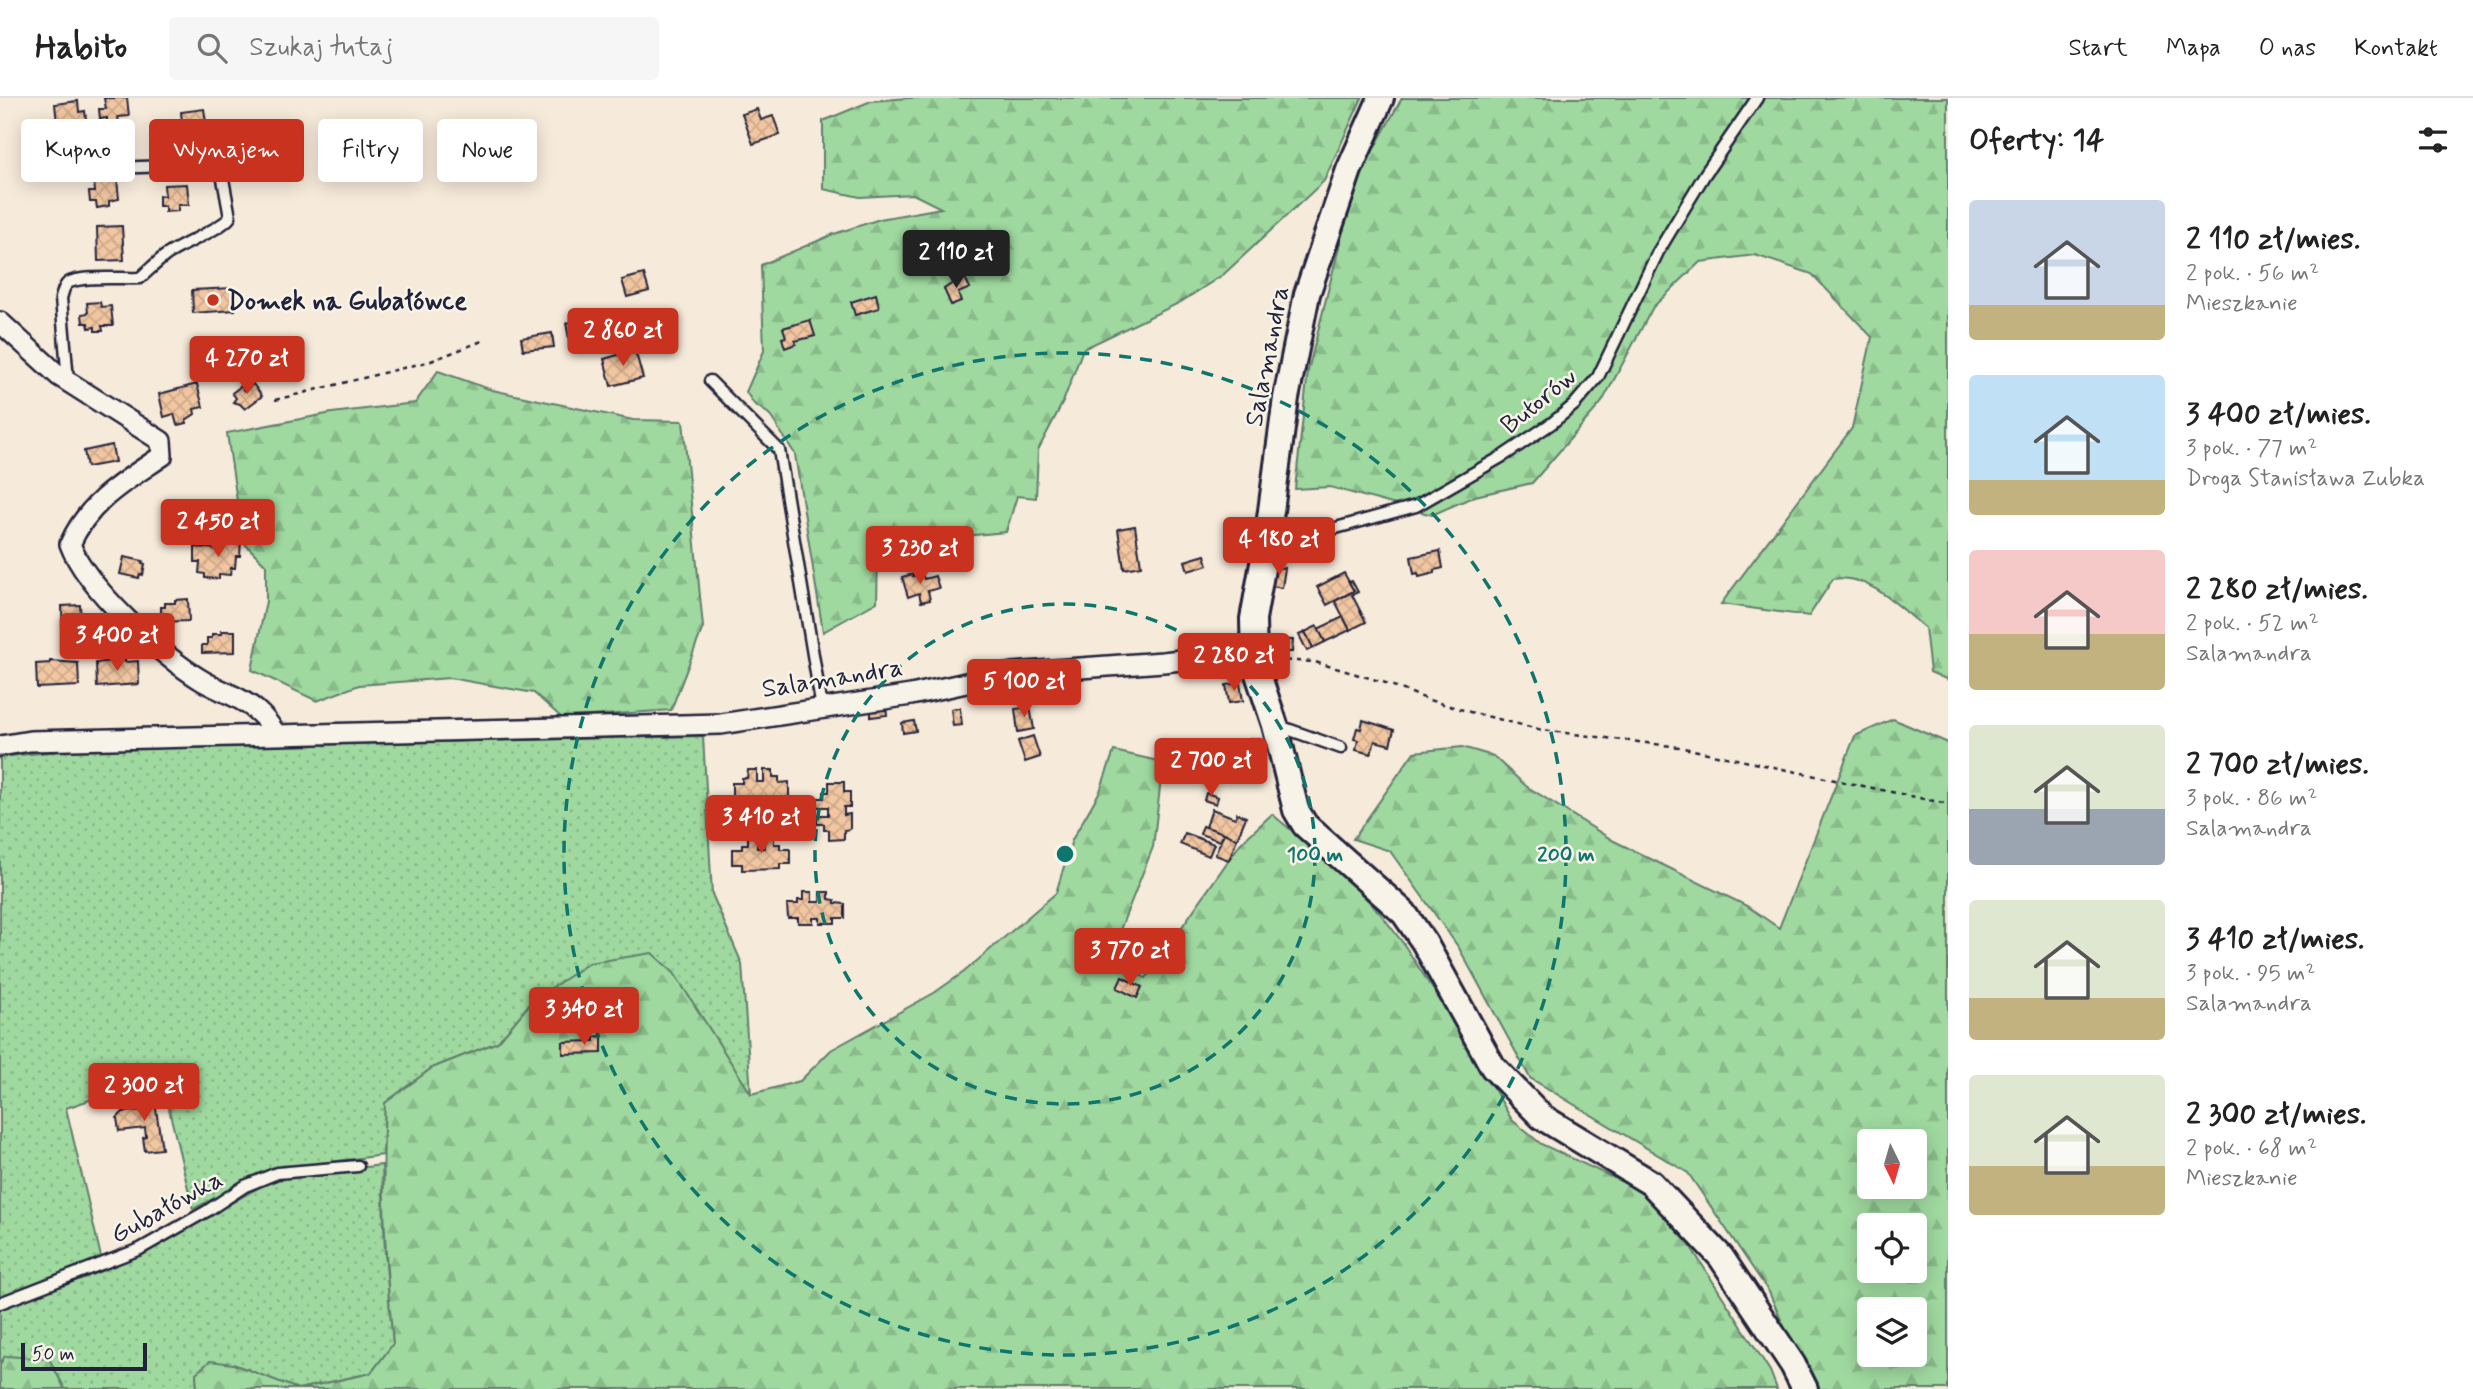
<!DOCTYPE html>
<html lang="pl">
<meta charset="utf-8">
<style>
body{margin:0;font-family:Mynerve,sans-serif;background:#f6f6f6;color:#222;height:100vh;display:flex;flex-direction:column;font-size:26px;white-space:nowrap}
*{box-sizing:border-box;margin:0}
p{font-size:23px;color:#767676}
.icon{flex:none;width:38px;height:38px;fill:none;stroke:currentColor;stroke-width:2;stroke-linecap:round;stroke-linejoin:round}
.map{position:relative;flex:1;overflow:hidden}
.details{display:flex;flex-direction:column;background:#fff;width:525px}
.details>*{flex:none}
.banner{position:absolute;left:21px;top:21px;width:665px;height:63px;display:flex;gap:14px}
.needle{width:46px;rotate:175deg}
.tools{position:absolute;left:1857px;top:1031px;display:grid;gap:14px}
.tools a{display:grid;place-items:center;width:70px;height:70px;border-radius:7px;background:#fff;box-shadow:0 4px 18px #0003;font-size:35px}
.scale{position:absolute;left:21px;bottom:18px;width:126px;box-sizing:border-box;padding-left:7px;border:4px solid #22223b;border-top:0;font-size:19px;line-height:24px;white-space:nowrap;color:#22223b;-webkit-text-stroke:5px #f7f3e8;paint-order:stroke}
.price{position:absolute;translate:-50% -60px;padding:0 16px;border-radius:7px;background:#c8321e;color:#fff;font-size:23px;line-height:46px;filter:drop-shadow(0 2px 4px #0008)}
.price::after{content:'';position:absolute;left:50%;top:42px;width:21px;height:16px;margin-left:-10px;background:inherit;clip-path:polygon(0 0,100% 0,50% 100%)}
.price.selected{background:#222;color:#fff}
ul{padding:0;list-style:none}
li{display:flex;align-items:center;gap:21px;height:175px;padding:0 21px}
li span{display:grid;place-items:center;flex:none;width:196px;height:140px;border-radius:7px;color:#555}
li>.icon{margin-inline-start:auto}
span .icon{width:84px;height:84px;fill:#fffc;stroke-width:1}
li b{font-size:30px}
h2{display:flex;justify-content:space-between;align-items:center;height:84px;padding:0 21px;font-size:30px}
.chip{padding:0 24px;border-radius:7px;background:#fff;box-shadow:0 4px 18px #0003;font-size:24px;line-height:63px}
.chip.selected{background:#c8321e;color:#fff}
header{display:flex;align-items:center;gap:42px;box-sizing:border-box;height:98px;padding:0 35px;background:#fff;border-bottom:2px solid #e0e0e0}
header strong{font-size:33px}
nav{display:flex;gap:38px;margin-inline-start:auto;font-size:24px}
.search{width:490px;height:63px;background:#f6f6f6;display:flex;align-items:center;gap:18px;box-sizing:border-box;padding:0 24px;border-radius:7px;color:#767676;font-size:26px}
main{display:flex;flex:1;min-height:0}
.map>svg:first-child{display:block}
.grass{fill:url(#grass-dots);stroke:#607e6d;stroke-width:2}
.forest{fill:url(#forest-firs);stroke:#607e6d;stroke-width:2;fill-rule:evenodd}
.building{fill:url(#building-cross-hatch);stroke:#22223b;stroke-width:2}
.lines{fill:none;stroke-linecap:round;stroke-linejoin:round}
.service-casing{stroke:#22223b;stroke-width:15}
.minor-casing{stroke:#22223b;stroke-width:24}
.tertiary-casing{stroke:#22223b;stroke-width:30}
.path{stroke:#22223b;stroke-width:2.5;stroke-dasharray:5 5;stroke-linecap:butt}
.service{stroke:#f7f3e8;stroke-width:10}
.minor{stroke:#f7f3e8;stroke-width:19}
.tertiary{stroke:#f7f3e8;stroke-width:24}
.ring{fill:none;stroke:#0f766e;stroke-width:3.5;stroke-dasharray:12 9}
.poi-dot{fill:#c8321e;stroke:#f7f3e8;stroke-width:2.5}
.labels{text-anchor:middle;stroke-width:5;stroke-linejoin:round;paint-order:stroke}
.poi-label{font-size:26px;font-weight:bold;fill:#22223b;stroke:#f7f3e8;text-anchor:start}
.street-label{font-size:26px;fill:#22223b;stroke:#f7f3e8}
.centre{fill:#0f766e;stroke:#f7f3e8;stroke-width:3.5}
.ring-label{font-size:21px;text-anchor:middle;font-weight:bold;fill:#0f766e;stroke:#f7f3e8;stroke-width:5;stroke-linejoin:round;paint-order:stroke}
</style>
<header>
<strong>Habito</strong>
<div class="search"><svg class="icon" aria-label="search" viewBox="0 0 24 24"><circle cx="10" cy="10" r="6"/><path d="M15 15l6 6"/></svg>Szukaj tutaj</div>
<nav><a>Start</a><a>Mapa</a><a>O nas</a><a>Kontakt</a></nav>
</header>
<main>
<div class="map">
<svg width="1948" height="1291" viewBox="0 0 1948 1291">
<defs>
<pattern id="grass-dots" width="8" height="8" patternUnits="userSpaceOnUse" patternTransform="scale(1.75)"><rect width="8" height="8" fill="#9fd99f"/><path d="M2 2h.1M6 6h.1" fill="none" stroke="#89ba8a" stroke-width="1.8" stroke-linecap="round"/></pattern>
<pattern id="forest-firs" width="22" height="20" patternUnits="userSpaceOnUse" patternTransform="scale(1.75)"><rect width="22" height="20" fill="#9fd99f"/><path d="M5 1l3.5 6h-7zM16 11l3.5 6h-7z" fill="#89ba8a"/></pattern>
<pattern id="building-cross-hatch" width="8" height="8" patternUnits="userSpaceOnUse" patternTransform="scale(1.75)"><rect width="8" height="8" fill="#f1c6a1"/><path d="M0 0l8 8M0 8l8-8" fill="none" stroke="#ceaa8c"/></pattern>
</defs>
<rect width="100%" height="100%" fill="#f6eada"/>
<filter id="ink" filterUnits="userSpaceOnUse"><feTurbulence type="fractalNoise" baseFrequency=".0143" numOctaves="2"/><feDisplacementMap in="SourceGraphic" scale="14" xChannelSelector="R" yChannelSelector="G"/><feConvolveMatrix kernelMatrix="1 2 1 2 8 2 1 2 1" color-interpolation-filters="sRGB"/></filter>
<g filter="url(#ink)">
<g class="grass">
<path d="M703,638L712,796L742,866L751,996L722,953L533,902L498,944L432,970L385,1005L383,1057L270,1072L193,1111L161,978L66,1010L101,1159L0,1202V659L71,652Z"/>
<path d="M382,1067L385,1156L393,1246L371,1275L298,1291L233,1266L196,1275L197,1291H65L49,1261L0,1266V1211L169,1140L274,1081Z"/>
</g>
<g class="forest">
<path d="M909,0H1362L1324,83L1224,176L1181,204L1083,251L1063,304L1038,352L1036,400L1017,398L1006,434L910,443L878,458L877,504L823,534L795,356L769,316L754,306L746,294L764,253L761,167L834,136L880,121L941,110L913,96L860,99L823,91V23L871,3Z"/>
<path d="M1402,0H1948V582L1930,574L1925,530C1900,509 1868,475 1833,481L1809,518L1721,506L1852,330L1872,239L1812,176L1755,157L1700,164L1653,209L1602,304L1532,385L1475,398L1432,417L1330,389L1295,391L1308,273L1355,85Z"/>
<path d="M438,273L492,292L633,322L683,323L703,529L671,612L562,620L534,595L450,580L359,587L317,603L252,572L266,503V467L243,444L227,335L332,315L415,305Z"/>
<path d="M1893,621L1948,645V1291H1811L1769,1194L1688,1075L1530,980L1459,850L1390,753L1353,741L1414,654L1462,649L1493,658L1526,688L1614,743L1747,808L1779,830L1855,638ZM1869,1043H1914V1088H1869ZM1869,1127H1914V1172H1869ZM1869,1211H1914V1256H1869Z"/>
<path d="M1114,653L1163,664L1153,749L1108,862L1146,880L1240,746L1272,716L1340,773L1380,815L1403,845L1465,941L1512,1022L1541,1046L1644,1094L1671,1118L1770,1273L1777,1291H299L371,1275L393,1246C385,1165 381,1086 385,1005L432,970L498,944L533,902L589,865L652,855L674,875L751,996L800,983L831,952L934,895L964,874L1056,795L1072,742L1100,693Z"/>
<path d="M5,1258L49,1261L65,1291H0V1266Z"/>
<path d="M210,1263L233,1266L298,1291H197L196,1275Z"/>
</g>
<g class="building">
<path d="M104,0H127L129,18L118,19L119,25L107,26V20L100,21L99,11H106Z"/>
<path d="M78,3L79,14L85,13L86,22L80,23V29L68,30V24L57,25L55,6Z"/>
<path d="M204,11L207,31L196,33L197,39L184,40L183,34L177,35L176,25L182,24L181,14Z"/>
<path d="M757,11L761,22L773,18L780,37L753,46L742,16Z"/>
<path d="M117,81L119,101L109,103V108L97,110L96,104H90L89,94H95L94,83Z"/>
<path d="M187,86L189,107H178V113L165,114V108H159V98H165L164,87Z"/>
<path d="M122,128L124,162L98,163L97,129Z"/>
<path d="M644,176L649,193L627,199L622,182Z"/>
<path d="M964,178L970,190L958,195L961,203L951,207L944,191Z"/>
<path d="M233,190L235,212L193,215L192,192Z"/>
<path d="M876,196L879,210L855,217L851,204Z"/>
<path d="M100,204L101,209L111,208L113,228H102L103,233H95V229L89,230L88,225H83L82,216L88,215L87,205Z"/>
<path d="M603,219L607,238L570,246L566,225L577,223L579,231L591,229L589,222Z"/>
<path d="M810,222L815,238L795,243L796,246L785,250L782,240L786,239L783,230Z"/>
<path d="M552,235L554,249L523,252L521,240Z"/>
<path d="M635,252L643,280L611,288L604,261Z"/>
<path d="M197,286L203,309L194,311L195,316L186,322L187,325L177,327L174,316L164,319L159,296Z"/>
<path d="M253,286L262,298L245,311L240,306L233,304L236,300L232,295L241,288L244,293Z"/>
<path d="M112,347L115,364L87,369L84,353Z"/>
<path d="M1135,428L1141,468L1124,471L1118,431Z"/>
<path d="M217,442L241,443L240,458H236L235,470H231L230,477L219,476V481L205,480V476L199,475L200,464H195V449L216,451Z"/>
<path d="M1440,453L1443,470L1435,472V475L1419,479L1418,475L1414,476L1411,459Z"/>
<path d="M1205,457L1208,467L1188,473L1185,463Z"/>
<path d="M124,459L143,463L142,465L145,466L143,477L140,476L139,480L120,476Z"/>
<path d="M1275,469L1285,470L1282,490L1272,488Z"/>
<path d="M1344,475L1354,493L1327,507L1317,489Z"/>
<path d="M913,476V478L922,476L924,481L935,478L939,490L928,493L930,502L921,504L919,495L908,499L902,479Z"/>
<path d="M1352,483L1358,494L1352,497L1366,524L1350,532L1335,503L1354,493L1349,484Z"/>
<path d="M188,501L189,523L156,524V516H161V509H165V505H175V502Z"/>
<path d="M80,507L81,521L103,520L104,543L63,546L62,508Z"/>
<path d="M1343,519L1350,532L1325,544L1318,531Z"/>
<path d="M1317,528L1325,544L1313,550L1305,534Z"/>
<path d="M221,533H235V554L202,555V547H207V540H212V536H222Z"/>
<path d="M1305,534L1313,550L1307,553L1299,537Z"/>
<path d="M1272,541L1293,542L1292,554H1272Z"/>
<path d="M125,561V564L138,563L139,586L97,589L96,565Z"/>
<path d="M50,563L78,565L79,588L37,590L36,566L50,565Z"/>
<path d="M1240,585L1243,603L1229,605L1226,587Z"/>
<path d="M886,609L887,617L871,619V611Z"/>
<path d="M1030,609L1034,631L1018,634L1015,611Z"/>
<path d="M960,610L962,627L953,628L951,611Z"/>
<path d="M1363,622L1394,632L1390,647L1375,643L1371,656L1356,652L1358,642L1354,641L1357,630L1361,631Z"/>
<path d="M914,623L916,633L903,635L902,625Z"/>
<path d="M1033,638L1040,659L1025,664L1018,643Z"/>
<path d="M1260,640V647H1249L1250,641Z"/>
<path d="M748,672H757V684H764V672H773V679H779V685L789,684V700H779V705H742V700H732V685H742V680H747Z"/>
<path d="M829,684H844V694H850V709H844V717L850,716V731L844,732V741L829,742V732H824V726H817V717H828V709H817V700H824V694H829Z"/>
<path d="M1206,695L1218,699L1216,706L1204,702Z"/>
<path d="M1212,711L1235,720L1237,715L1246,719L1237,741L1206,729Z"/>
<path d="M1203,728L1224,735L1220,743L1200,736Z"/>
<path d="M1185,735L1214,746L1209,758L1180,746Z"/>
<path d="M1224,735L1237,741L1229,762L1215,757Z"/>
<path d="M757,738V750H765V738H774V746H780V751H790V766H780V771L742,772V766H732V751H742V746H748V739Z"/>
<path d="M803,794H812V804H820V794H829V801L835,802V805L845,806V820H835V825H820V820H813V825H798V820H788L787,806H798V802H803Z"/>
<path d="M1122,879L1142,889L1137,900L1117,890Z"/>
<path d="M602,938V955L563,956V944L594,943V939Z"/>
<path d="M154,997L162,1051L145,1053L143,1040L146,1039L145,1030L119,1033L117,1020L123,1014L142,1012L140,999Z"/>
</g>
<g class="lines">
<defs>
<g id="service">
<path d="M56,72L196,67L216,71L223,81L230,119C223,130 180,147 165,158C156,165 148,173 140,180C124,181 80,177 68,185C63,189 63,195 61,200L68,283"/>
<path d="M710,283L779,352L822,611"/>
<path d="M1285,444L1416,408L1503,358L1552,325L1574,307L1598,279L1658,154L1705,76L1757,0"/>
<path d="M1279,628L1341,650"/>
<path d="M0,1205L140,1151L207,1113L245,1088L277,1075L358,1068"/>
</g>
<g id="minor">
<path d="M0,224L59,278L161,343L162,358C124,384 89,403 70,446C86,490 163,559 203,583C222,594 244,600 259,615C266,621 271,629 276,636"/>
<path d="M0,648L30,643L721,626L911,597L1012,575L1163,564L1252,554"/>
</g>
<path id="tertiary" d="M1381,0L1349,72L1307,196L1286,300L1267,443L1253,521L1254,564L1275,627L1296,712L1305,727L1404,815L1424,844L1493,969L1542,1019L1651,1085L1721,1159L1793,1267L1805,1291"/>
</defs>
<use href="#service" class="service-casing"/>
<use href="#minor" class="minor-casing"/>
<use href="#tertiary" class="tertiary-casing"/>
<g class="path">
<path d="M275,302L431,263L482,243"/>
<path d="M1276,562L1315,564L1383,584L1429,602L1470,614L1542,632L1679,649L1948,706"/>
</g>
<use href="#service" class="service"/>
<use href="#minor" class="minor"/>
<use href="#tertiary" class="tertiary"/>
</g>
</g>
<g class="ring">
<circle cx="1065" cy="756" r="250"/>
<circle cx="1065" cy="756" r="501"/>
</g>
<circle class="poi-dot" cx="213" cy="202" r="7"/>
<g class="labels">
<g class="poi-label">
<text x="227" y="211">Domek na Gubałówce</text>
</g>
<g class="street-label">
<text transform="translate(1266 258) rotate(-79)" y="9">Salamandra</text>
<text transform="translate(1538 302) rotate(-39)" y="9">Butorów</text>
<text transform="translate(832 579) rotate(-9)" y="9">Salamandra</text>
<text transform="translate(166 1108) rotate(-29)" y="9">Gubałówka</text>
</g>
</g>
<circle cx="1065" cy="756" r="10" class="centre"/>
<g class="ring-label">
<text x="1315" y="763">100 m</text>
<text x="1566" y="763">200 m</text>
</g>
</svg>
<div class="tools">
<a><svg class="needle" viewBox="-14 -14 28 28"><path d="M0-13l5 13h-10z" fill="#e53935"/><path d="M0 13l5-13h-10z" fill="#767676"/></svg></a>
<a><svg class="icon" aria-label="locate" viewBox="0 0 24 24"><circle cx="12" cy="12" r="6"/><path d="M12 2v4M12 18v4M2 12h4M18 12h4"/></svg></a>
<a><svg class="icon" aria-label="layers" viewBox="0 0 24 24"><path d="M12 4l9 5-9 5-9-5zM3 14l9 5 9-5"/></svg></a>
</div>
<div class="scale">50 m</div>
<b class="price selected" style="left:956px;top:192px">2 110 zł</b>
<b class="price" style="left:623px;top:270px">2 860 zł</b>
<b class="price" style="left:247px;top:298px">4 270 zł</b>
<b class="price" style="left:218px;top:461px">2 450 zł</b>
<b class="price" style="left:1279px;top:479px">4 180 zł</b>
<b class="price" style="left:920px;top:488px">3 230 zł</b>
<b class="price" style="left:117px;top:575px">3 400 zł</b>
<b class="price" style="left:1234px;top:595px">2 280 zł</b>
<b class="price" style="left:1024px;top:621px">5 100 zł</b>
<b class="price" style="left:1211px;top:700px">2 700 zł</b>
<b class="price" style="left:761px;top:757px">3 410 zł</b>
<b class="price" style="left:1130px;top:890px">3 770 zł</b>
<b class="price" style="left:584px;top:949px">3 340 zł</b>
<b class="price" style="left:144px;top:1025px">2 300 zł</b>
<div class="banner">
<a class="chip">Kupno</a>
<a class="chip selected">Wynajem</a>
<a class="chip">Filtry</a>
<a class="chip">Nowe</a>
</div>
</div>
<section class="details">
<h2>Oferty: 14<svg class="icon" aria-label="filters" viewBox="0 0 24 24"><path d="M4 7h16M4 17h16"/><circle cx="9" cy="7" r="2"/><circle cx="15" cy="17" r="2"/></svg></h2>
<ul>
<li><span style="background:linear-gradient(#c9d6e8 75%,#c2b280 0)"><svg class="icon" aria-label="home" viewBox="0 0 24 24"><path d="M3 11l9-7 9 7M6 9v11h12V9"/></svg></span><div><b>2 110 zł/mies.</b><p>2 pok. · 56 m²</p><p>Mieszkanie</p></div></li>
<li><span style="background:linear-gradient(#bfe0f5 75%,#c2b280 0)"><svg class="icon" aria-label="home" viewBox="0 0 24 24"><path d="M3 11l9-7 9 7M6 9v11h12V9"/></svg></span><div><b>3 400 zł/mies.</b><p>3 pok. · 77 m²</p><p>Droga Stanisława Zubka</p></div></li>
<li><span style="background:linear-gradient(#f6c9c9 60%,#c2b280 0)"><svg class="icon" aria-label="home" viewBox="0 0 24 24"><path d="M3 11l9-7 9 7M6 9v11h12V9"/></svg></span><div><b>2 280 zł/mies.</b><p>2 pok. · 52 m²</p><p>Salamandra</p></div></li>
<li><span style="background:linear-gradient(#dfe7d0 60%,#9aa5b1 0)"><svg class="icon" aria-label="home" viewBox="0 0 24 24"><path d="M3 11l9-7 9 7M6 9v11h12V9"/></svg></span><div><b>2 700 zł/mies.</b><p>3 pok. · 86 m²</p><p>Salamandra</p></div></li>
<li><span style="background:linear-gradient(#dfe7d0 70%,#c2b280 0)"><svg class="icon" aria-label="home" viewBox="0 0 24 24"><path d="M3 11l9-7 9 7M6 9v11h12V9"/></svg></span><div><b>3 410 zł/mies.</b><p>3 pok. · 95 m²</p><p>Salamandra</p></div></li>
<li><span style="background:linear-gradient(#dfe7d0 65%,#c2b280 0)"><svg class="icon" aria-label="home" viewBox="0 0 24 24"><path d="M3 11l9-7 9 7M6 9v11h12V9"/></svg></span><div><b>2 300 zł/mies.</b><p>2 pok. · 68 m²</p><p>Mieszkanie</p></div></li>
</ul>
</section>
</main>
